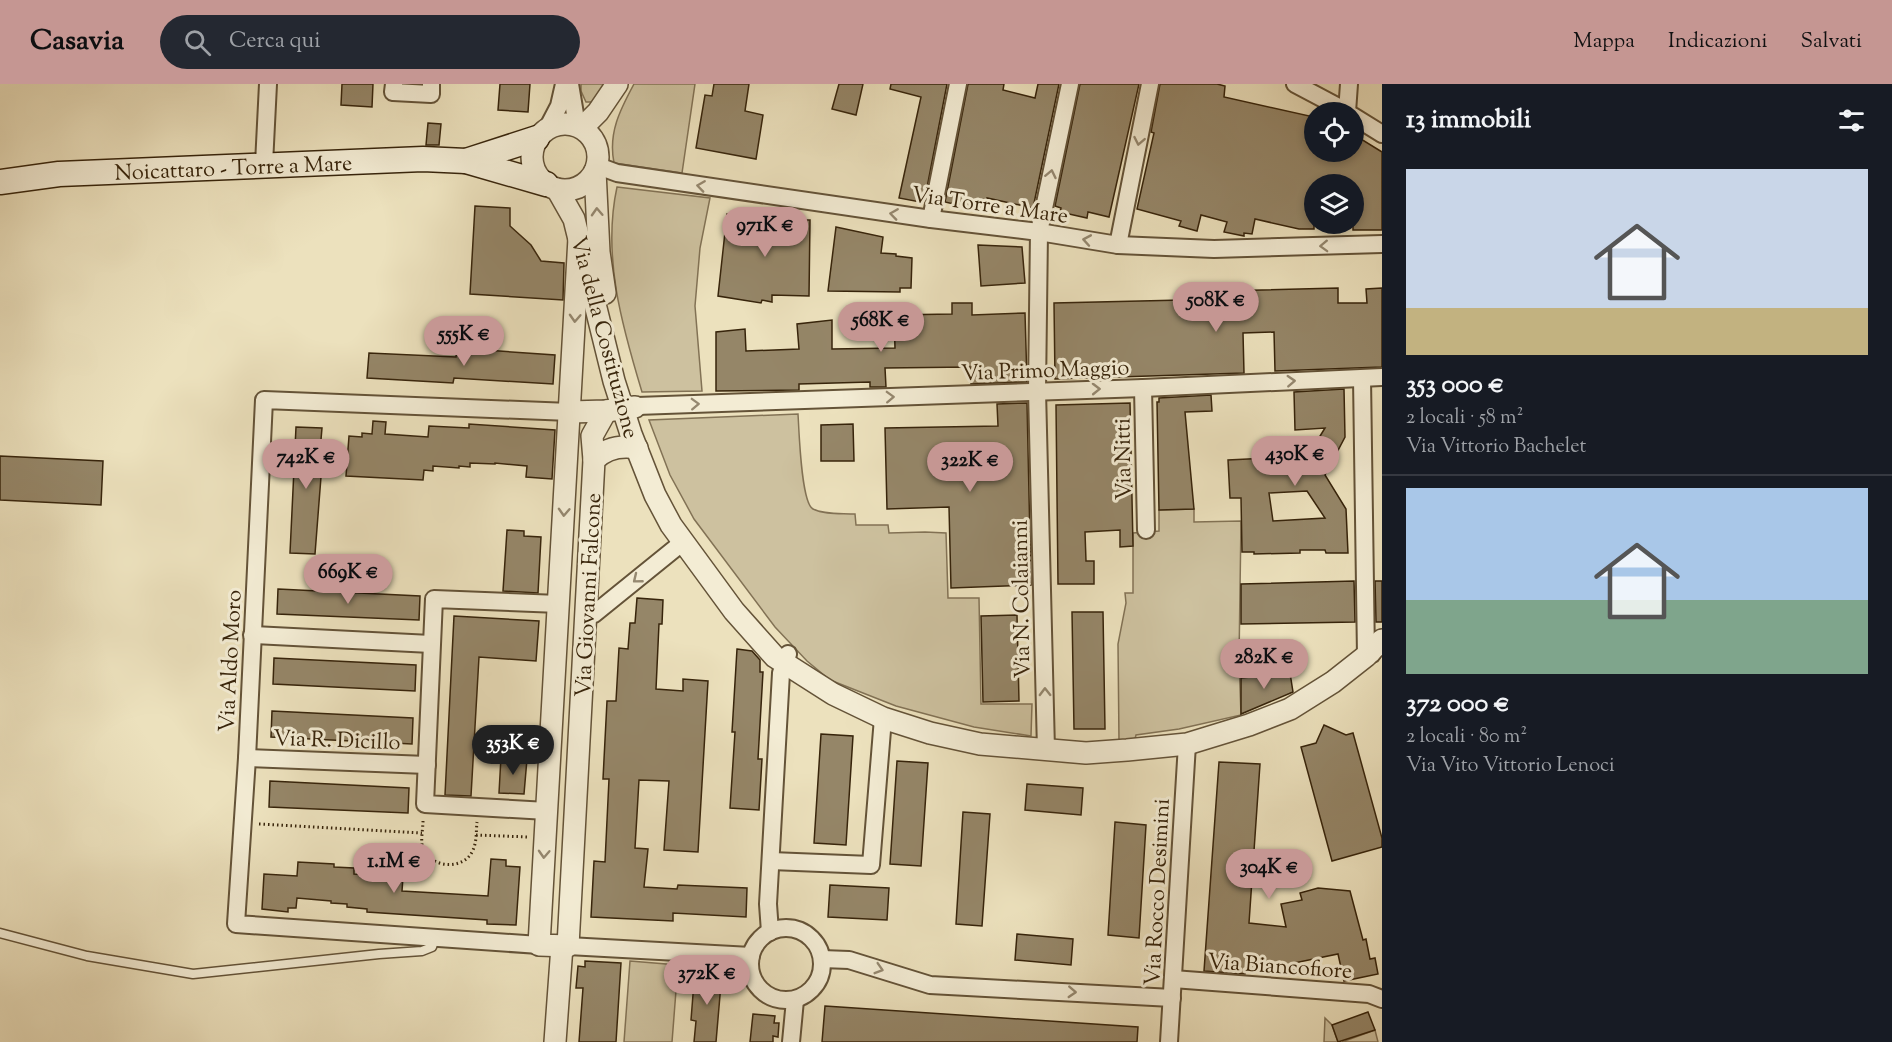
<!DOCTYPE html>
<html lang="it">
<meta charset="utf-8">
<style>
body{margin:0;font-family:"Sorts Mill Goudy",serif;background:#242831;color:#f1f3f6;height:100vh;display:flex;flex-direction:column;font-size:22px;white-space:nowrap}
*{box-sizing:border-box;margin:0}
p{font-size:20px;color:#9ea1a6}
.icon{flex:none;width:33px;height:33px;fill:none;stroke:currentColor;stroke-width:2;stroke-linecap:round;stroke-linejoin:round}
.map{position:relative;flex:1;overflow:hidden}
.panel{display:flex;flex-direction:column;background:#171b24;width:510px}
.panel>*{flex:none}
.fabs{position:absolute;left:1304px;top:18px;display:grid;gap:12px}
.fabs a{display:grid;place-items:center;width:60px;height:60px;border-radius:50%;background:#171b24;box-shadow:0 3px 9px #0003;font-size:30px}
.price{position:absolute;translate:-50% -51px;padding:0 14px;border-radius:21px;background:#c59692;color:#111;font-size:20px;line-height:39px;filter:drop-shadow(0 2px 3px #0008)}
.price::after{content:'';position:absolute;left:50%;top:36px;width:18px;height:14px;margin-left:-9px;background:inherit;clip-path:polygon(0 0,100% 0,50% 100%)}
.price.current{background:#222;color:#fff}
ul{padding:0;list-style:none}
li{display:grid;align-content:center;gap:12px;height:318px;padding:0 24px}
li+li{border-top:2px solid #363941}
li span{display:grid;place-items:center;height:186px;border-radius:0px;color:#555}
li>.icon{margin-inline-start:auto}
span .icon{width:108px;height:108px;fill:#fffc;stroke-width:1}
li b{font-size:26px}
h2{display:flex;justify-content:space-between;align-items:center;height:72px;padding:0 24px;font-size:26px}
header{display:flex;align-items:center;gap:36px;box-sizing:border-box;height:84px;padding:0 30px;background:#c59692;color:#111}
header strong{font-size:28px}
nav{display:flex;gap:33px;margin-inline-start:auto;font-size:21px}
.search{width:420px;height:54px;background:#242831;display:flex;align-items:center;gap:15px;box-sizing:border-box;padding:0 21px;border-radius:33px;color:#9ea1a6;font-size:22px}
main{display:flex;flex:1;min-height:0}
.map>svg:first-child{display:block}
.green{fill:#cdc19f;stroke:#827255;stroke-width:1.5}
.building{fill:#958668;stroke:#37240b;stroke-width:1.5;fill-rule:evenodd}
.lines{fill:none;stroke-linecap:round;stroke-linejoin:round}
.service-casing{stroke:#645338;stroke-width:11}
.minor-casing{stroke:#645338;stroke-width:20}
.tertiary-casing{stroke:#645338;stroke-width:24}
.secondary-casing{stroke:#37240b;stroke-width:27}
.path{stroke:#37240b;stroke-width:3;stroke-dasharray:1.5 3;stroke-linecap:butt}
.service{stroke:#f3ecd4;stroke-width:8}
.minor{stroke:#f3ecd4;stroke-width:16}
.tertiary{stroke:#f3ecd4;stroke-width:21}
.secondary{stroke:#f3ecd4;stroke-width:24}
.oneway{stroke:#958870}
.labels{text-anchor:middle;stroke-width:6;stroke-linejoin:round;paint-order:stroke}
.street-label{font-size:22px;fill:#37240b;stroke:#f3ecd4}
</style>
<header>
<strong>Casavia</strong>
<div class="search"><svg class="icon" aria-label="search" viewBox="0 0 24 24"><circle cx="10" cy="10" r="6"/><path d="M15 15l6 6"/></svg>Cerca qui</div>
<nav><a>Mappa</a><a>Indicazioni</a><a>Salvati</a></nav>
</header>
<main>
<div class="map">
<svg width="1382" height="958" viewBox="0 0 1382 958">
<rect width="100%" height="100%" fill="#ece1bd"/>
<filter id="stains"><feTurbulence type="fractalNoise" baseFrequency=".00333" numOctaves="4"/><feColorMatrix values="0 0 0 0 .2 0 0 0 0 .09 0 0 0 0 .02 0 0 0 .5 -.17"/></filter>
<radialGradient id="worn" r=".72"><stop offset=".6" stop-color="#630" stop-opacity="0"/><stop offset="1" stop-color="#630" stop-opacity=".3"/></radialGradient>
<g class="green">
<path d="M581,0H605L592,18H586L581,7Z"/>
<path d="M634,0H695L682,89L614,79C608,49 620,26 634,0Z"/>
<path d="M617,103L710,114L700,164L695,222L702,307L642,308C622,242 602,172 617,103Z"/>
<path d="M798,330C799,345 801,419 813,425C825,431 842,429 855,430L856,441H888L889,449L925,448L946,449L948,514H979L981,620H1032L1031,652L974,643L896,622L830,596L807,577L775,543L694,435L670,391L649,336Z"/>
<path d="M1194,425V438L1241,437L1239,576L1241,631L1179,645L1136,651L1135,655L1119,657L1118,560L1126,519L1125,509H1133V449L1159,447V426Z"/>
<path d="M630,877L678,881L672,958H624Z"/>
<path d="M1325,934L1332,941L1338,958H1324Z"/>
<path d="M1375,946L1378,958H1342Z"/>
</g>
<g class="building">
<path d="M342,0H373L372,23L341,21Z"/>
<path d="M500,0H530L528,28L498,26Z"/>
<path d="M714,0H749L745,27L763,31L756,75L696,64L705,11L712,12Z"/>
<path d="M839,0H863L856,31L832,25Z"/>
<path d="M891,0H947L925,114L922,113L920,118L899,114L921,13L890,5Z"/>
<path d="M968,0H1004L1003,6L1035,14L1038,0H1059L1033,124L987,114L984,127L945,118Z"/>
<path d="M1080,0H1139L1109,133L1088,128L1087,134L1060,128L1061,124L1055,122Z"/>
<path d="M1160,0H1217L1225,2L1224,13L1314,33V68H1353V50L1382,68V146H1353V100H1314V145H1299L1255,135L1252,150L1244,149V152L1224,148L1227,138L1201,131L1197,147L1179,142L1181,137L1137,125L1154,49L1151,48Z"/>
<path d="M428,39L441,40L439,61H426Z"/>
<path d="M475,122L510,124V142L531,161L541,177L564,179L563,216L470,210Z"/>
<path d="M727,130L768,136L769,132H797V136H810L809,212L772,211V218L762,216L761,219L718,212Z"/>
<path d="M836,143L883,153L881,169L896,170V172L912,174L911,204H900V208L828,207Z"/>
<path d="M978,161L1022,163L1025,199L981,202Z"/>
<path d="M1338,204V219H1367L1366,205L1382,204V283L1275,287L1274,248L1243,249L1244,289L1055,295L1054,219L1183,216V208Z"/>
<path d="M952,219H972V231L1025,229L1027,298L971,300L970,283L885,284L886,303H870V298L799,300V306L716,307V248L745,245L746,267L799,265L797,240L832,236V265L895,264L894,231L952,230Z"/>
<path d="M457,264L555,271L553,300L454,294L453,299L367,294L369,269L456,273Z"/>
<path d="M1344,305L1345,353L1325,391L1346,425L1348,469H1326L1325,466H1300V469L1254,470V468H1242L1241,414H1230L1228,376L1268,374V377L1306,375L1325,344L1295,346L1294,308ZM1307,407L1325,434L1273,437L1269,409Z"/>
<path d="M1211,311L1212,327L1185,328L1194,425L1159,426L1157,318H1159V314Z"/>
<path d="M1027,319L1031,501L951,504L949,423L887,425L885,344L998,342L997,320Z"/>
<path d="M1130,319L1133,462L1120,463V446L1085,448L1086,477H1094V500H1058L1056,321Z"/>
<path d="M373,337L386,338L385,350L428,353L429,342L469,344V340L555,346L552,395L526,393L527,382L495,379V380L470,379V383L459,382V384L433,382V387L424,386L423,396L346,392L349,352L362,353V349L372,350Z"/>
<path d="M853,340L854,377H821V341Z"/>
<path d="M296,343L322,344L319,379L322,380L315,470L290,469Z"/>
<path d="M0,372L103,377L101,421L0,416Z"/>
<path d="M507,446L524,447V452L541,453L538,509L503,507Z"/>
<path d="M1354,497L1355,538L1241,540V500Z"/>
<path d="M1375,497H1382V538H1376Z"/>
<path d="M278,505L420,512L419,536L277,530Z"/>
<path d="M637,514L663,516L662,540H659L656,605L683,607V595L708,597L698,768L664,766L669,697L639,696L635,764L648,765L644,803L677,805L678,801L747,804L746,833L673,829V837L591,833L594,777L605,778L609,695H603L607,617H616L619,564L628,565L630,539H635Z"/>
<path d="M1072,528H1103L1105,645H1074Z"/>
<path d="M1017,531L1019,617L983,618L981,532Z"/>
<path d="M454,532L539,537L536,577L479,573L471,712L445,711Z"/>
<path d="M737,565L752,567L760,576V588H763L758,675H762L759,726L730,724L735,648H732Z"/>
<path d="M274,574L416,581L415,607L273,600Z"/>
<path d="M1290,589L1293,608L1241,630V594Z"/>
<path d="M272,627L413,634L412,660L271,653Z"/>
<path d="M1324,641L1346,651L1353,649L1382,754V763L1332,777L1301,663L1316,659Z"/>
<path d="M821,650L853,652L846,761L814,759Z"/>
<path d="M501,673L527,675L524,710L499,709Z"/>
<path d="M897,677L928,679L921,782L890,780Z"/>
<path d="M1219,678L1260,680L1249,839L1286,843L1281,820L1302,816L1300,809L1318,804L1350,807L1363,856L1366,855L1370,875L1375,874L1378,890L1344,897L1338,870L1294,879L1297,890L1246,886L1245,890L1204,887Z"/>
<path d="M270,697L409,704L408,729L269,723Z"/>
<path d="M1027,700L1083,704L1081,731L1025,726Z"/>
<path d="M963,728L990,730L982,842L956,840Z"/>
<path d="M1115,738L1146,741L1139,854L1108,851Z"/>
<path d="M491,775L506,776V782L520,783L516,841L487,840V836L367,828V825L347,823V820L331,819V817L297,814L296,824H288V828L262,825L264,790L297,792L298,778L334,780V783L354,784V790L403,793L402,807L488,812Z"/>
<path d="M830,801L889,804L887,836L828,833Z"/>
<path d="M1017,850L1073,855L1071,881L1015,876Z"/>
<path d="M585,877L621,879L616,958H579L583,904H576L578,882L585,883Z"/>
<path d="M699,886L722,888L716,958H694L696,937L691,936L694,898L698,899Z"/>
<path d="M825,922L1138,943L1137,958H822Z"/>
<path d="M1368,928L1375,946L1338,958L1332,941Z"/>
<path d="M753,930L775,932L774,939H779L778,953L773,952V958H750Z"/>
</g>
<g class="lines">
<defs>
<path id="service" d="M0,849L87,872L193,890L379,870L422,867L432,863L435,854"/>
<g id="minor">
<path d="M394,0L393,8L431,10V0"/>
<path d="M570,0L577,42"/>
<path d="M1295,0L1348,28"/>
<path d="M1347,28L1349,0"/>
<path d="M1353,32L1382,50"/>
<path d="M547,45L559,22L564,0"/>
<path d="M598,78L601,83L617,89L931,135L1039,148L1118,161L1214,165L1382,160"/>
<path d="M264,80L268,0"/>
<path d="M931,135L958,0"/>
<path d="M1118,161L1150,0"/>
<path d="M1362,294L1366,572L1372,570"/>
<path d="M1143,304L1146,446"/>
<path d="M637,322L1143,304L1382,293"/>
<path d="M586,532L594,530L683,458"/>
<path d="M252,551L431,560"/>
<path d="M1046,666L1037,307L1039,148L1070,0"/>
<path d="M247,674L427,681"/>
<path d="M547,727L425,720L434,515L559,520"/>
<path d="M771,777L871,781L883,634"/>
<circle cx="786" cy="880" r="36"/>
<path d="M770,848L768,820L781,589L788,570"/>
<path d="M539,861L236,840L247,674L264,316L570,328"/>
<path d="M568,862L751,872"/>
<path d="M822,875L849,876L930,901L1172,914"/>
<path d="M1173,895L1369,910L1382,915"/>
<path d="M791,958L795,916"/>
<path d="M1169,958L1187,660"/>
</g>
<g id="tertiary">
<circle cx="565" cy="73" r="33"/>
<path d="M582,44L598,28L617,0"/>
<path d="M595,87L599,168L605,209"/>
<path d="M557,105L574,135L614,297L631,350L655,411L671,441L734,527L775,573L833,610L883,634L930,649L980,660L1086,669L1127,666L1187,660L1249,641L1290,625L1333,598L1366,572L1382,556"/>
<path d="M579,154L539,861L568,862L594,376C606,364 620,361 637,364"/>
<path d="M570,328L606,327L635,323"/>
<path d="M594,376L592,352L606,327"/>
<path d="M555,958L562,862"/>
</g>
<g id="secondary">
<path d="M466,77L537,54"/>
<path id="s1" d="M0,98L59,90L423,75L466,77L546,100"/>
</g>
</defs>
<use href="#service" class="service-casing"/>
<use href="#minor" class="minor-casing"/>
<use href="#tertiary" class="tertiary-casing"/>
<use href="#secondary" class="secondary-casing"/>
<g class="path">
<path d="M423,737C423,744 421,753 422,761C427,784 464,788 473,766C477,757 476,747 477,738"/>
<path d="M259,740L422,749"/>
<path d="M476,751L528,753"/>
</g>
<use href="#service" class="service"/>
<use href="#minor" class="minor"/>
<use href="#tertiary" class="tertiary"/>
<use href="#secondary" class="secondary"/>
</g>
<defs><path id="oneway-chevron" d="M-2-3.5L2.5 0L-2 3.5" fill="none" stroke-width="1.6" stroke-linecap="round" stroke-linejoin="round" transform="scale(1.5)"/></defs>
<g class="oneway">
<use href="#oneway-chevron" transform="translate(1139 57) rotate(101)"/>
<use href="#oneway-chevron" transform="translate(1051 90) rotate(-78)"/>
<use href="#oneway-chevron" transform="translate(701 102) rotate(-172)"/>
<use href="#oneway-chevron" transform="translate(597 128) rotate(-93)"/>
<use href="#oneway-chevron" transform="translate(894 130) rotate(-172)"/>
<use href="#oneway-chevron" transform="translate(1087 156) rotate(-170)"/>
<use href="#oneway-chevron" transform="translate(1324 162) rotate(178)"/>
<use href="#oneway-chevron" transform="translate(575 234) rotate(93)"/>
<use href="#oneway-chevron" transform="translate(1291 297) rotate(-3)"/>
<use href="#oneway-chevron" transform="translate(1096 305) rotate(-1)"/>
<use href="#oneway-chevron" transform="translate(890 313) rotate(-2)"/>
<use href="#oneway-chevron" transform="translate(695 320) rotate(-2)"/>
<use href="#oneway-chevron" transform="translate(564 428) rotate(93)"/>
<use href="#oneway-chevron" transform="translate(637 495) rotate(141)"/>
<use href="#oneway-chevron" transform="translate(1045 608) rotate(-91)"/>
<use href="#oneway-chevron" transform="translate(544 770) rotate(93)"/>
<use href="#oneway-chevron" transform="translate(879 885) rotate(17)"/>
<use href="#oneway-chevron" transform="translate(1072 908) rotate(3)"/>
</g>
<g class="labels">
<g class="street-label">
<text dy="8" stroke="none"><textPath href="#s1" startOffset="234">Noicattaro - Torre a Mare</textPath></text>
<text transform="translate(990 120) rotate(8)" y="8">Via Torre a Mare</text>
<text transform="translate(606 253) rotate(75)" y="8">Via della Costituzione</text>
<text transform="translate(1045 285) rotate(-2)" y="8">Via Primo Maggio</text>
<text transform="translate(1122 375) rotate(-91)" y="8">Via Nitti</text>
<text transform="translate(587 511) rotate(-87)" y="8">Via Giovanni Falcone</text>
<text transform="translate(1020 515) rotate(-91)" y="8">Via N. Colaianni</text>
<text transform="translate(229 577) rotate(-87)" y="8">Via Aldo Moro</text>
<text transform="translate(337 655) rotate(2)" y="8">Via R. Dicillo</text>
<text transform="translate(1156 808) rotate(-87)" y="8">Via Rocco Desimini</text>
<text transform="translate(1280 881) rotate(4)" y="8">Via Biancofiore</text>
</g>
</g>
<rect width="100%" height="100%" filter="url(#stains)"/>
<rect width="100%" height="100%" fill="url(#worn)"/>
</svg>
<div class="fabs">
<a><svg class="icon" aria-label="locate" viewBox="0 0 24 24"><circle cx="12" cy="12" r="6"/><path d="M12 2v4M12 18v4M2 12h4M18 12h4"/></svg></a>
<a><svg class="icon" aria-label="layers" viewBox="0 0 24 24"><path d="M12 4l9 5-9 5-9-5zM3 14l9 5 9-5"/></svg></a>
</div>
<b class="price" style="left:765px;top:174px">971K €</b>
<b class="price" style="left:1216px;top:249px">508K €</b>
<b class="price" style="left:881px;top:269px">568K €</b>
<b class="price" style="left:464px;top:283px">555K €</b>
<b class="price" style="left:1295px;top:403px">430K €</b>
<b class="price" style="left:306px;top:406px">742K €</b>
<b class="price" style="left:970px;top:409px">322K €</b>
<b class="price" style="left:348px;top:521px">669K €</b>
<b class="price" style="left:1264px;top:606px">282K €</b>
<b class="price current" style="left:513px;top:692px">353K €</b>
<b class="price" style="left:394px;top:810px">1.1M €</b>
<b class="price" style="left:1269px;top:816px">304K €</b>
<b class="price" style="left:707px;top:922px">372K €</b>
</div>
<section class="panel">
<h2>13 immobili<svg class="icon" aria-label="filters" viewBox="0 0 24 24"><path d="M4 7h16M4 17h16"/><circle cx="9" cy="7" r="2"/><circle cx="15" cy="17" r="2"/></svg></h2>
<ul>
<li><span style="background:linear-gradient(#c9d6e8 75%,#c2b280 0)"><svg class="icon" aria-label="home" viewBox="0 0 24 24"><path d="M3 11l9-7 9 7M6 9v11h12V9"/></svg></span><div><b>353 000 €</b><p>2 locali · 58 m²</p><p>Via Vittorio Bachelet</p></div></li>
<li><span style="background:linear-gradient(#a9c7e8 60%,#7fa58c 0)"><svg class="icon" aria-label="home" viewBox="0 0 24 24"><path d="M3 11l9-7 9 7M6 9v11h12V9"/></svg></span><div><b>372 000 €</b><p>2 locali · 80 m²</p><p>Via Vito Vittorio Lenoci</p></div></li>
</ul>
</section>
</main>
